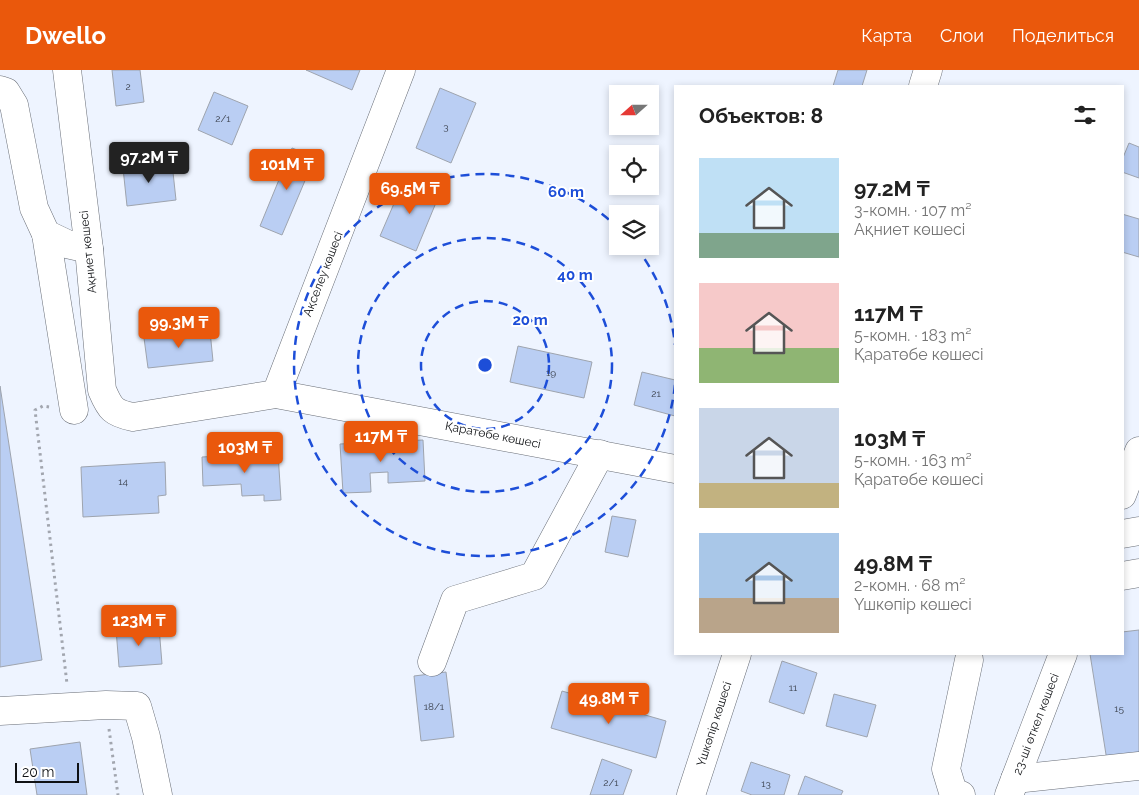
<!DOCTYPE html>
<html lang="ru">
<meta charset="utf-8">
<style>
body{margin:0;font-family:Raleway,sans-serif;background:#f6f6f6;color:#222;height:100vh;display:flex;flex-direction:column;font-size:19px;white-space:nowrap}
*{box-sizing:border-box;margin:0}
p{font-size:16px;color:#767676}
.icon{flex:none;width:28px;height:28px;fill:none;stroke:currentColor;stroke-width:2;stroke-linecap:round;stroke-linejoin:round}
.map{position:relative;flex:1;overflow:hidden}
.panel{position:absolute;left:674px;top:15px;width:450px;height:570px;display:flex;flex-direction:column;background:#fff;border-radius:0px;box-shadow:0 2px 8px #0003}
.panel>*{flex:none}
.needle{width:32px;rotate:249deg}
.fabs{position:absolute;left:609px;top:15px;display:grid;gap:10px}
.fabs a{display:grid;place-items:center;width:50px;height:50px;border-radius:0px;background:#fff;box-shadow:0 2px 8px #0003;font-size:25px}
.scale{position:absolute;left:15px;bottom:12px;width:64px;box-sizing:border-box;padding-left:5px;border:2px solid #0f1114;border-top:0;font-size:14px;line-height:18px;white-space:nowrap;color:#0f1114;-webkit-text-stroke:4px #fff;paint-order:stroke}
.price{position:absolute;translate:-50% -42px;padding:0 11px;border-radius:5px;background:#ea580c;color:#fff;font-size:16px;line-height:32px;filter:drop-shadow(0 1px 2px #0008)}
.price::after{content:'';position:absolute;left:50%;top:30px;width:15px;height:11px;margin-left:-8px;background:inherit;clip-path:polygon(0 0,100% 0,50% 100%)}
.price.on{background:#222;color:#fff}
ul{padding:0;list-style:none}
li{display:flex;align-items:center;gap:15px;height:125px;padding:0 25px}
li span{display:grid;place-items:center;flex:none;width:140px;height:100px;border-radius:0px;color:#555}
li>.icon{margin-inline-start:auto}
span .icon{width:60px;height:60px;fill:#fffc;stroke-width:1}
li b{font-size:21px}
h2{display:flex;justify-content:space-between;align-items:center;height:60px;padding:0 25px;font-size:21px}
header{display:flex;align-items:center;gap:30px;box-sizing:border-box;height:70px;padding:0 25px;background:#ea580c;color:#fff}
header strong{font-size:24px}
nav{display:flex;gap:28px;margin-inline-start:auto;font-size:18px}
.map>svg:first-child{display:block}
.building{fill:#bacef3;stroke:#9ea4ae}
.lines{fill:none;stroke-linecap:round;stroke-linejoin:round}
.minor-casing{stroke:#696e77;stroke-width:29}
.path{stroke:#a2a6af;stroke-width:3;stroke-dasharray:2.5 4;stroke-linecap:butt}
.minor{stroke:#fff;stroke-width:28}
.ring{fill:none;stroke:#1d4ed8;stroke-width:2.5;stroke-dasharray:9 6}
.labels{text-anchor:middle;stroke-width:4;stroke-linejoin:round;paint-order:stroke}
.number-label{font-size:10px;fill:#3a404c}
.street-label{font-size:12px;fill:#0f1114;stroke:#fff}
.centre{fill:#1d4ed8;stroke:#fff;stroke-width:2.5}
.ring-label{font-size:15px;text-anchor:middle;font-weight:bold;fill:#1d4ed8;stroke:#fff;stroke-width:4;stroke-linejoin:round;paint-order:stroke}
</style>
<header>
<strong>Dwello</strong>
<nav><a>Карта</a><a>Слои</a><a>Поделиться</a></nav>
</header>
<div class="map">
<svg width="1139" height="725" viewBox="0 0 1139 725">
<rect width="100%" height="100%" fill="#eef4ff"/>
<g class="building">
<path d="M112,0H140L144,32L116,36Z"/>
<path d="M306,0H360L352,20Z"/>
<path d="M838,0H867L862,16H833Z"/>
<path d="M440,18L476,33L451,93L416,78Z"/>
<path d="M214,22L248,36L232,75L198,60Z"/>
<path d="M1129,73L1139,77V108L1122,102V90Z"/>
<path d="M292,78L315,87L282,165L260,156Z"/>
<path d="M172,93L176,130L127,136L123,98Z"/>
<path d="M405,108L440,123L416,181L380,166Z"/>
<path d="M1122,144L1139,149V187L1122,182Z"/>
<path d="M210,261L213,291L148,298L144,268Z"/>
<path d="M518,276L592,292L584,328L510,312Z"/>
<path d="M642,302L675,310V346L634,335Z"/>
<path d="M0,316L42,590L0,597Z"/>
<path d="M423,370L425,411L388,413V402L370,403L371,422L343,423L340,374Z"/>
<path d="M278,383L281,430L264,431V425L242,426L241,414L203,416L202,387Z"/>
<path d="M165,392L166,425L158,426L159,443L83,447L81,397Z"/>
<path d="M612,446L636,450L628,487L605,482Z"/>
<path d="M159,557L162,594L119,597L116,559Z"/>
<path d="M1139,560V692L1108,697L1090,584H1122V562Z"/>
<path d="M782,591L817,603L804,644L769,632Z"/>
<path d="M446,602L454,667L421,671L414,606Z"/>
<path d="M562,621L666,651L656,688L551,658Z"/>
<path d="M834,624L876,635L867,667L826,656Z"/>
<path d="M80,672L87,725H37L30,679Z"/>
<path d="M602,689L632,700L623,725H590Z"/>
<path d="M751,692L790,705L784,725H752L741,721Z"/>
<path d="M805,706L843,721L841,725H798Z"/>
</g>
<g class="lines">
<defs>
<g id="minor">
<path d="M67,0L89,179L102,320C110,339 113,343 133,347L276,324L675,399"/>
<path d="M923,16L928,0"/>
<path d="M0,20L6,22L14,35L34,138L46,164L67,174L89,179"/>
<path d="M46,164L74,340"/>
<path d="M276,324L401,0"/>
<path d="M1122,425L1139,381"/>
<path d="M1122,464L1139,461"/>
<path d="M1122,506L1139,503"/>
<path d="M432,592L455,530L534,506L600,384"/>
<path d="M0,641L106,635L137,636L146,667L158,725"/>
<path d="M1015,709L1139,696"/>
<path d="M691,725L737,584"/>
<path d="M961,725L953,722L946,699L969,590"/>
<path d="M1009,725L1063,584"/>
</g>
</defs>
<use href="#minor" class="minor-casing"/>
<g class="path">
<path d="M49,337L43,336L35,340L67,614"/>
<path d="M109,659L118,725"/>
</g>
<use href="#minor" class="minor"/>
</g>
<g class="ring">
<circle cx="485" cy="295" r="64"/>
<circle cx="485" cy="295" r="127"/>
<path d="M675 315A191 191 0 1 1 616 156M636 177A191 191 0 0 1 675 275"/>
</g>
<g class="labels">
<g class="number-label">
<text x="128" y="20">2</text>
<text x="223" y="52">2/1</text>
<text x="446" y="60">3</text>
<text x="551" y="306">19</text>
<text x="656" y="327">21</text>
<text x="123" y="415">14</text>
<text x="793" y="621">11</text>
<text x="434" y="640">18/1</text>
<text x="1119" y="642">15</text>
<text x="611" y="716">2/1</text>
<text x="766" y="717">13</text>
</g>
<g class="street-label">
<text transform="translate(88 182) rotate(-96)" y="4">Ақниет көшесі</text>
<text transform="translate(323 204) rotate(-69)" y="4">Ақселеу көшесі</text>
<text transform="translate(493 365) rotate(11)" y="4">Қаратөбе көшесі</text>
<text transform="translate(714 654) rotate(-72)" y="4">Үшкөпір көшесі</text>
<text transform="translate(1036 654) rotate(-69)" y="4">23-ші өткел көшесі</text>
</g>
</g>
<circle cx="485" cy="295" r="8" class="centre"/>
<g class="ring-label">
<text x="566" y="127">60 m</text>
<text x="575" y="210">40 m</text>
<text x="530" y="255">20 m</text>
</g>
</svg>
<div class="fabs">
<a><svg class="needle" viewBox="-14 -14 28 28"><path d="M0-13l5 13h-10z" fill="#e53935"/><path d="M0 13l5-13h-10z" fill="#767676"/></svg></a>
<a><svg class="icon" aria-label="locate" viewBox="0 0 24 24"><circle cx="12" cy="12" r="6"/><path d="M12 2v4M12 18v4M2 12h4M18 12h4"/></svg></a>
<a><svg class="icon" aria-label="layers" viewBox="0 0 24 24"><path d="M12 4l9 5-9 5-9-5zM3 14l9 5 9-5"/></svg></a>
</div>
<div class="scale">20 m</div>
<b class="price on" style="left:149px;top:114px">97.2M ₸</b>
<b class="price" style="left:287px;top:121px">101M ₸</b>
<b class="price" style="left:410px;top:145px">69.5M ₸</b>
<b class="price" style="left:179px;top:279px">99.3M ₸</b>
<b class="price" style="left:381px;top:393px">117M ₸</b>
<b class="price" style="left:245px;top:404px">103M ₸</b>
<b class="price" style="left:139px;top:577px">123M ₸</b>
<b class="price" style="left:609px;top:655px">49.8M ₸</b>
<section class="panel">
<h2>Объектов: 8<svg class="icon" aria-label="filters" viewBox="0 0 24 24"><path d="M4 7h16M4 17h16"/><circle cx="9" cy="7" r="2"/><circle cx="15" cy="17" r="2"/></svg></h2>
<ul>
<li><span style="background:linear-gradient(#bfe0f5 75%,#7fa58c 0)"><svg class="icon" aria-label="home" viewBox="0 0 24 24"><path d="M3 11l9-7 9 7M6 9v11h12V9"/></svg></span><div><b>97.2M ₸</b><p>3-комн. · 107 m²</p><p>Ақниет көшесі</p></div></li>
<li><span style="background:linear-gradient(#f6c9c9 65%,#8fb573 0)"><svg class="icon" aria-label="home" viewBox="0 0 24 24"><path d="M3 11l9-7 9 7M6 9v11h12V9"/></svg></span><div><b>117M ₸</b><p>5-комн. · 183 m²</p><p>Қаратөбе көшесі</p></div></li>
<li><span style="background:linear-gradient(#c9d6e8 75%,#c2b280 0)"><svg class="icon" aria-label="home" viewBox="0 0 24 24"><path d="M3 11l9-7 9 7M6 9v11h12V9"/></svg></span><div><b>103M ₸</b><p>5-комн. · 163 m²</p><p>Қаратөбе көшесі</p></div></li>
<li><span style="background:linear-gradient(#a9c7e8 65%,#b9a48a 0)"><svg class="icon" aria-label="home" viewBox="0 0 24 24"><path d="M3 11l9-7 9 7M6 9v11h12V9"/></svg></span><div><b>49.8M ₸</b><p>2-комн. · 68 m²</p><p>Үшкөпір көшесі</p></div></li>
</ul>
</section>
</div>
